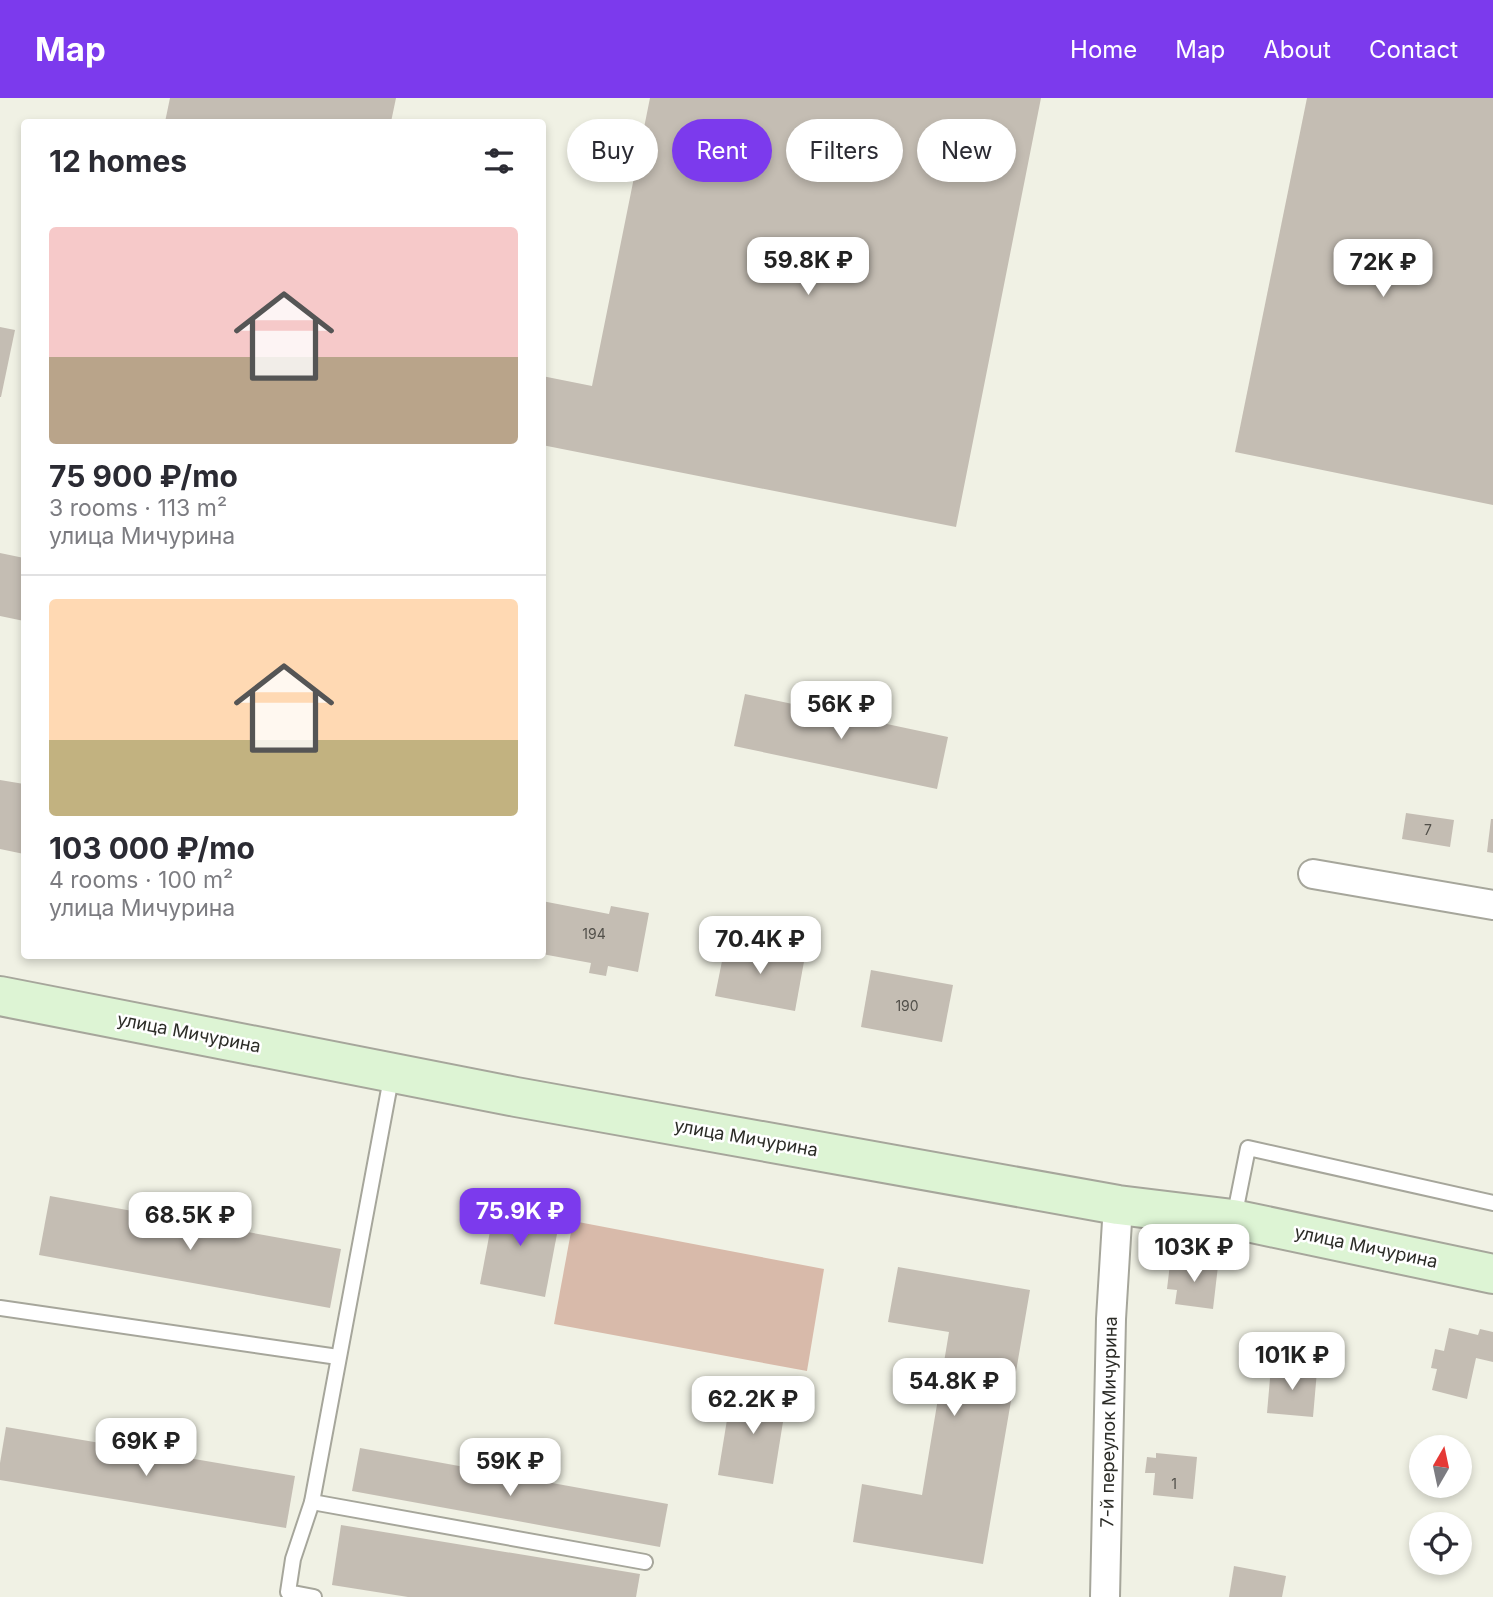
<!DOCTYPE html>
<meta charset="utf-8">
<style>
body{margin:0;font-family:Inter,sans-serif;background:#f2f2f3;color:#2b2b33;height:100vh;display:flex;flex-direction:column;font-size:26px;white-space:nowrap}
*{box-sizing:border-box;margin:0}
p{font-size:23px;color:#7c7c81}
.icon{flex:none;width:38px;height:38px;fill:none;stroke:currentColor;stroke-width:2;stroke-linecap:round;stroke-linejoin:round}
.map{position:relative;flex:1;overflow:hidden}
.side{position:absolute;left:21px;top:21px;width:525px;height:840px;display:flex;flex-direction:column;background:#fff;border-radius:7px;box-shadow:0 4px 10px #0003}
.side>*{flex:none}
.hud{position:absolute;left:567px;top:21px;width:665px;height:63px;display:flex;gap:14px}
.needle{width:46px;rotate:9deg}
.controls{position:absolute;left:1409px;top:1337px;display:grid;gap:14px}
.controls a{display:grid;place-items:center;width:63px;height:63px;border-radius:50%;background:#fff;box-shadow:0 4px 10px #0003;font-size:35px}
.price{position:absolute;translate:-50% -60px;padding:0 16px;border-radius:14px;background:#fff;color:#222;font-size:23px;line-height:46px;filter:drop-shadow(0 2px 4px #0008)}
.price::after{content:'';position:absolute;left:50%;top:42px;width:21px;height:16px;margin-left:-10px;background:inherit;clip-path:polygon(0 0,100% 0,50% 100%)}
.price.on{background:#7c3aed;color:#fff}
ul{padding:0;list-style:none}
li{display:grid;align-content:center;gap:14px;height:371px;padding:0 28px}
li+li{border-top:2px solid #e1e1e2}
li span{display:grid;place-items:center;height:217px;border-radius:7px;color:#555}
li>.icon{margin-inline-start:auto}
span .icon{width:126px;height:126px;fill:#fffc;stroke-width:1}
li b{font-size:30px}
h2{display:flex;justify-content:space-between;align-items:center;height:84px;padding:0 28px;font-size:30px}
.chip{padding:0 24px;border-radius:32px;background:#fff;box-shadow:0 4px 10px #0003;font-size:24px;line-height:63px}
.chip.on{background:#7c3aed;color:#fff}
header{display:flex;align-items:center;gap:42px;box-sizing:border-box;height:98px;padding:0 35px;background:#7c3aed;color:#fff}
header strong{font-size:33px}
nav{display:flex;gap:38px;margin-inline-start:auto;font-size:24px}
.map>svg:first-child{display:block}
.green{fill:#d8baaa}
.building{fill:#c4bdb3}
.lines{fill:none;stroke-linecap:round;stroke-linejoin:round}
.service-casing{stroke:#a6a69b;stroke-width:18}
.minor-casing{stroke:#a6a69b;stroke-width:32}
.secondary-casing{stroke:#a6a69b;stroke-width:42}
.service{stroke:#fff;stroke-width:14}
.minor{stroke:#fff;stroke-width:28}
.secondary{stroke:#ddf4d4;stroke-width:38}
.labels{text-anchor:middle;stroke-width:5;stroke-linejoin:round;paint-order:stroke}
.number-label{font-size:14px;fill:#52504a}
.street-label{font-size:18px;fill:#2c2c27;stroke:#fff}
</style>
<header>
<strong>Map</strong>
<nav><a>Home</a><a>Map</a><a>About</a><a>Contact</a></nav>
</header>
<div class="map">
<svg width="1493" height="1499" viewBox="0 0 1493 1499">
<rect width="100%" height="100%" fill="#f0f1e4"/>
<path class="green" d="M573,1123L824,1171L807,1273L554,1226Z"/>
<g class="building">
<path d="M170,0H396L391,24H165Z"/>
<path d="M650,0H1041L956,429L542,347V278L592,288Z"/>
<path d="M1307,0H1493V407L1235,354Z"/>
<path d="M0,229L15,232L1,299H0Z"/>
<path d="M0,455L24,460V523L0,518Z"/>
<path d="M745,596L948,639L937,691L734,648Z"/>
<path d="M0,682L24,686V756L0,751Z"/>
<path d="M1406,715L1454,722L1450,749L1402,741Z"/>
<path d="M1491,721H1493V755L1487,754Z"/>
<path d="M542,803L609,816L611,808L649,815L638,874L608,868L606,878L589,875L591,865L542,856Z"/>
<path d="M726,843L805,858L795,913L715,898Z"/>
<path d="M871,872L953,887L942,944L861,929Z"/>
<path d="M50,1098L341,1151L330,1210L39,1157Z"/>
<path d="M496,1102L561,1115L545,1199L480,1186Z"/>
<path d="M1190,1164L1218,1168L1213,1211L1175,1206L1177,1192L1167,1191L1170,1166L1190,1169Z"/>
<path d="M898,1169L1030,1192L983,1466L853,1444L862,1386L922,1397L949,1234L888,1224Z"/>
<path d="M1449,1230L1478,1237L1480,1231L1493,1234V1264L1476,1260L1467,1301L1432,1292L1437,1271L1431,1270L1435,1251L1444,1253Z"/>
<path d="M1271,1269L1317,1273L1313,1319L1267,1315Z"/>
<path d="M732,1291L787,1299L773,1386L718,1377Z"/>
<path d="M6,1329L295,1378L286,1430L0,1382V1365Z"/>
<path d="M360,1350L668,1406L660,1449L352,1393Z"/>
<path d="M1156,1355L1197,1359L1193,1401L1153,1397L1155,1375H1145L1147,1359L1156,1360Z"/>
<path d="M341,1427L640,1476L636,1499H408L332,1487Z"/>
<path d="M1234,1468L1286,1478L1282,1499H1229Z"/>
</g>
<g class="lines">
<defs>
<g id="service">
<path d="M1234,1120L1248,1050L1493,1105"/>
<path d="M0,1210L338,1259"/>
<path d="M312,1404L645,1464"/>
<path d="M314,1499L288,1494L293,1461L312,1404L392,975"/>
</g>
<g id="minor">
<path d="M1313,776L1493,807"/>
<path d="M1105,1499L1111,1221L1118,1107"/>
</g>
<path id="secondary" d="M0,898L516,999L1118,1107L1233,1121L1493,1176"/>
</defs>
<use href="#service" class="service-casing"/>
<use href="#minor" class="minor-casing"/>
<use href="#secondary" class="secondary-casing"/>
<use href="#service" class="service"/>
<use href="#minor" class="minor"/>
<use href="#secondary" class="secondary"/>
</g>
<g class="labels">
<g class="number-label">
<text x="1428" y="737">7</text>
<text x="594" y="841">194</text>
<text x="907" y="913">190</text>
<text x="1174" y="1391">1</text>
</g>
<g class="street-label">
<text transform="translate(189 935) rotate(11)" y="6">улица Мичурина</text>
<text transform="translate(746 1040) rotate(10)" y="6">улица Мичурина</text>
<text transform="translate(1366 1149) rotate(12)" y="6">улица Мичурина</text>
<text transform="translate(1109 1324) rotate(-89)" y="6">7-й переулок Мичурина</text>
</g>
</g>
</svg>
<div class="controls">
<a><svg class="needle" viewBox="-14 -14 28 28"><path d="M0-13l5 13h-10z" fill="#e53935"/><path d="M0 13l5-13h-10z" fill="#7c7c81"/></svg></a>
<a><svg class="icon" aria-label="locate" viewBox="0 0 24 24"><circle cx="12" cy="12" r="6"/><path d="M12 2v4M12 18v4M2 12h4M18 12h4"/></svg></a>
</div>
<b class="price" style="left:808px;top:199px">59.8K ₽</b>
<b class="price" style="left:1383px;top:201px">72K ₽</b>
<b class="price" style="left:841px;top:643px">56K ₽</b>
<b class="price" style="left:760px;top:878px">70.4K ₽</b>
<b class="price on" style="left:520px;top:1150px">75.9K ₽</b>
<b class="price" style="left:190px;top:1154px">68.5K ₽</b>
<b class="price" style="left:1194px;top:1186px">103K ₽</b>
<b class="price" style="left:1292px;top:1294px">101K ₽</b>
<b class="price" style="left:954px;top:1320px">54.8K ₽</b>
<b class="price" style="left:753px;top:1338px">62.2K ₽</b>
<b class="price" style="left:146px;top:1380px">69K ₽</b>
<b class="price" style="left:510px;top:1400px">59K ₽</b>
<div class="hud">
<a class="chip">Buy</a>
<a class="chip on">Rent</a>
<a class="chip">Filters</a>
<a class="chip">New</a>
</div>
<section class="side">
<h2>12 homes<svg class="icon" aria-label="filters" viewBox="0 0 24 24"><path d="M4 7h16M4 17h16"/><circle cx="9" cy="7" r="2"/><circle cx="15" cy="17" r="2"/></svg></h2>
<ul>
<li><span style="background:linear-gradient(#f6c9c9 60%,#b9a48a 0)"><svg class="icon" aria-label="home" viewBox="0 0 24 24"><path d="M3 11l9-7 9 7M6 9v11h12V9"/></svg></span><div><b>75 900 ₽/mo</b><p>3 rooms · 113 m²</p><p>улица Мичурина</p></div></li>
<li><span style="background:linear-gradient(#ffd9b3 65%,#c2b280 0)"><svg class="icon" aria-label="home" viewBox="0 0 24 24"><path d="M3 11l9-7 9 7M6 9v11h12V9"/></svg></span><div><b>103 000 ₽/mo</b><p>4 rooms · 100 m²</p><p>улица Мичурина</p></div></li>
</ul>
</section>
</div>
